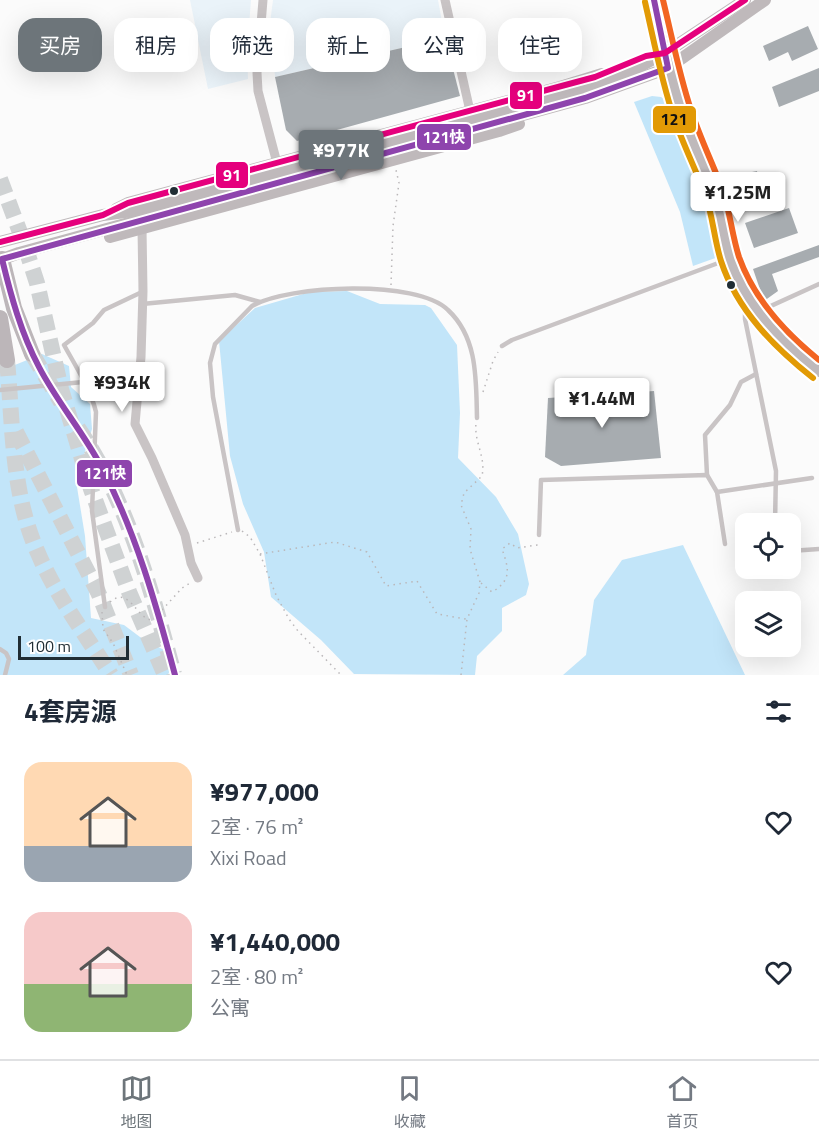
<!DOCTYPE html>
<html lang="zh">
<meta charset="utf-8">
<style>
body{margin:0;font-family:"Titillium Web","Noto Sans SC",sans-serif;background:#f2f2f3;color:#1f2937;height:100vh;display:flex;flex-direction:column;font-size:22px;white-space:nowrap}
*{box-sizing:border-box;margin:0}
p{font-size:20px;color:#747a83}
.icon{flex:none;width:33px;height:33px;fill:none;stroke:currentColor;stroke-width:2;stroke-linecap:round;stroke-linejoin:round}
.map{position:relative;height:675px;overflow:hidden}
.sheet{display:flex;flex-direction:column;background:#fff;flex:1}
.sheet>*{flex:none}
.banner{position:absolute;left:18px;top:18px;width:783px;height:54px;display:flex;gap:12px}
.buttons{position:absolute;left:735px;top:513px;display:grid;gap:12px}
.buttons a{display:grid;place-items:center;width:66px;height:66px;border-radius:12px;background:#fff;box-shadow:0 6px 24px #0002;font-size:30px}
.scale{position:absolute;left:18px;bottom:15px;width:111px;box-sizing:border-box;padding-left:6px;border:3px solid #202d34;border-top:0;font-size:16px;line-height:21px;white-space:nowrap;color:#202d34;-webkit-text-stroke:4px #fff;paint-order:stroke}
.price{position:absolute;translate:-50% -51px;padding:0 14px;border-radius:6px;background:#fff;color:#222;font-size:20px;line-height:39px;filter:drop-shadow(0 2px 3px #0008)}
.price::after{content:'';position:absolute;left:50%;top:36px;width:18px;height:14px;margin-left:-9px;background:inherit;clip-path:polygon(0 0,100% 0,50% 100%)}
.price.on{background:#6d757a;color:#fff}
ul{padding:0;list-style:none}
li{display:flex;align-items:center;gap:18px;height:150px;padding:0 24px}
li span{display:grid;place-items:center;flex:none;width:168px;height:120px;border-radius:18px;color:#555}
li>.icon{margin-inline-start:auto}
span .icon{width:72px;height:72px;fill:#fffc;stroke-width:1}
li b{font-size:26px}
h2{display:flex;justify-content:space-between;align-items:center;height:72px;padding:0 24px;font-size:26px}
.pill{padding:0 21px;border-radius:18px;background:#fff;box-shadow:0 6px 24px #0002;font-size:21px;line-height:54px}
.pill.on{background:#6d757a;color:#fff}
.tab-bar{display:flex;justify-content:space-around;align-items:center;height:84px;border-top:2px solid #e0e1e3;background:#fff;font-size:16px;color:#747a83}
.tab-bar a{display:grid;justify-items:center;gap:3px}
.tab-bar .on{color:#6d757a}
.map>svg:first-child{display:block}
.built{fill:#eaf3f9}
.green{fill:#c2e5f9}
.building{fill:#a7acb0}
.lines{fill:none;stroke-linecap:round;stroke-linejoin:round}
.highway-tunnel{stroke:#cfd2d3;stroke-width:16;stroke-dasharray:16 8;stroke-linecap:butt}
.path{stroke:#bab7b9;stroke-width:1.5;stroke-dasharray:1.5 4.5;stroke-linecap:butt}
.lane{stroke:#c9c4c5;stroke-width:4.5}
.street{stroke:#c9c4c5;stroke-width:9}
.secondary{stroke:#bfb9bb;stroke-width:12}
.highway{stroke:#bcb6b9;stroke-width:16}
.bus-1-casing{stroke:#fff;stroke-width:10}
.bus-2-casing{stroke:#fff;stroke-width:10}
.bus-3-casing{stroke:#fff;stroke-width:10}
.bus-4-casing{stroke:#fff;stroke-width:10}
.bus-1{stroke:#8e44ad;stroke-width:6}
.bus-2{stroke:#e29a05;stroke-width:6}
.bus-3{stroke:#f26522;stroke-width:6}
.bus-4{stroke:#e5007d;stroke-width:6}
.bus-dot{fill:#202d34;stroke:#fff;stroke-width:2}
.line-badge{stroke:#fff;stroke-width:2}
.badge-label{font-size:16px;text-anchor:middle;font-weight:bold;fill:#fff}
.pale-badge-label{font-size:16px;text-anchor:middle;font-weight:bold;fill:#111}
</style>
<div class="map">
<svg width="819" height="675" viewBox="0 0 819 675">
<rect width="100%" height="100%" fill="#fbfbfb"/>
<g class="built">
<path d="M190,0H251L247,52L248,79L208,89Z"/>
<path d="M273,0H438L445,38L275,77L270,23Z"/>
</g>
<g class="green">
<path d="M652,96L661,97L664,99C685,151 708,201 721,256L693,266L680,212L634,102Z"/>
<path d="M347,291L380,304L425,305L431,308L457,345L460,413L458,458L496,497L518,534L529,584L526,595L502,608V631L477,656L475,675L354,674L321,640L271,597L264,552L243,504L230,456L219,341L255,308L310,292Z"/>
<path d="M42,354L69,366L71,387L90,404L92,429L76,481L85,536L91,618L124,625L140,637L175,656L168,675H0V371Z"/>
<path d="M683,545L745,675H563L586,655L594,600L622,560Z"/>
</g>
<g class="building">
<path d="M808,26L818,49L792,61L788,52L769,61L763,46Z"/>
<path d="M445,38L460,96L297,141L286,130L275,77Z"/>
<path d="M819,68V91L779,107L772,87Z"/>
<path d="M757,171L761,190L741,194L737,175Z"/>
<path d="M789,208L798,233L754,248L745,223Z"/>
<path d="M819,245V257L772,274L778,291L764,301L753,269Z"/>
<path d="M654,391L661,458L561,466L545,457L548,398Z"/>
</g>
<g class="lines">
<g class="highway-tunnel">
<path d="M0,179L24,243L37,283L61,389L91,489L129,592L165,675"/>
<path d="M32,354L61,402"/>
<path d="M7,360C13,424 11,493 38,553C56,596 86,635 111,675"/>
<path d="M78,428C128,502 151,589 174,674"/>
<path d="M16,432L98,592L131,675"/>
</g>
<g class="path">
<path d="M391,285L393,226L399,183L396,170"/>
<path d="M483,392L493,361L498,352"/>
<path d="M242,531L250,537L260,554L276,595L289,619L298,631L341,675"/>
<path d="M197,543L232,532"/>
<path d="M260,554L335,542L367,552L386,586L417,581L437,614L466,619"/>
<path d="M481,583L492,592C512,580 509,569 502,549L510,543L517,548L537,545V542"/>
<path d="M110,602C130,585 136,620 153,620L182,588L192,582"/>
<path d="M102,612L103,629L113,643L127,675"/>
<path d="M461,675L467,619L479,593L480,582L470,549L471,529L461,505L464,493L482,476C486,456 474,443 476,423"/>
</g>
<g class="lane">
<path d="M745,298V319L776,471L775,524"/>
<path d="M142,304L235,295L260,302"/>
<path d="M760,311L819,284"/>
<path d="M502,346L512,340L729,259"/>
<path d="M0,390L83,382"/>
<path d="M707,475L705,435L730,405L741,382L756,374"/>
<path d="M717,492L725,544"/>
<path d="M238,530L213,397L210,363L215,344L252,306C289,285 417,279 448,310C478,338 476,380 477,418"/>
<path d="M539,535L541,480L707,475L717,492L812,478"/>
<path d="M790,551L819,549"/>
<path d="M105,607L92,511L96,412C91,390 75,365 64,345L93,323L104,310L142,292"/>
<path d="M0,649L6,653L9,659L5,675"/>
</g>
<g class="street">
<path d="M263,0L257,73L258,91L277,163"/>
<path d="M445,0L470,111"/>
<path d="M142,228L143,291L141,357L135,424L152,458L185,535L191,563L198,578"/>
</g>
<g class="secondary">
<path d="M654,0C663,39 670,77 683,115C694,145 708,174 718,205C724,222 725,241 730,258C745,306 781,342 819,371"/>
<path d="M116,209L128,203L560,87L602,74"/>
<path d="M110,237L499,131L519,124"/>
<path d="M0,242L103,215L139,210L202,193L568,94L633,70L665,53L745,0"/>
<path d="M0,260L19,253L585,98L668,68L765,0"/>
</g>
<g class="highway">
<path d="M2,259L14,308L32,354"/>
<path d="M0,318L7,360"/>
</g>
<defs>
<path id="bus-1" d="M175,675C156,604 136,533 102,468C84,433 57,402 39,367C21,333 11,296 2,259L585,98L668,68L654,0"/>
<path id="bus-2" d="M645,2C654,41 661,80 674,118C683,144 695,168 705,194C713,216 714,239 721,261C737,310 774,347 813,378"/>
<path id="bus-3" d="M663,0C672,37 679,74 691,110C700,138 713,164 723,191C730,212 732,235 739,257C754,299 784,332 819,360"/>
<path id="bus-4" d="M0,242L103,215L128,203L595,77L646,56L665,53L745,0"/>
</defs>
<use href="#bus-1" class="bus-1-casing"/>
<use href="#bus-2" class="bus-2-casing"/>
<use href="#bus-3" class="bus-3-casing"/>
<use href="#bus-4" class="bus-4-casing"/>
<use href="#bus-1" class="bus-1"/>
<use href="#bus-2" class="bus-2"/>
<use href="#bus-3" class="bus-3"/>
<use href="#bus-4" class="bus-4"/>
</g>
<g class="bus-dot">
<circle cx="174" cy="191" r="5"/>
<circle cx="731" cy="285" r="5"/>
</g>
<g class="line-badge">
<rect x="509" y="81" width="34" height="29" rx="6" fill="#e5007d"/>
<rect x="652" y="105" width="45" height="29" rx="6" fill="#e29a05"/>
<rect x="416" y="123" width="56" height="28" rx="6" fill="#8e44ad"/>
<rect x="215" y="161" width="34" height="28" rx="6" fill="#e5007d"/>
<rect x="76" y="459" width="57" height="29" rx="6" fill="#8e44ad"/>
</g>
<g class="badge-label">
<text x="526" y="101">91</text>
<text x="444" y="143">121快</text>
<text x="232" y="181">91</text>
<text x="105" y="479">121快</text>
</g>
<g class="pale-badge-label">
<text x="674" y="125">121</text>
</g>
</svg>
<div class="buttons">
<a><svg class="icon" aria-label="locate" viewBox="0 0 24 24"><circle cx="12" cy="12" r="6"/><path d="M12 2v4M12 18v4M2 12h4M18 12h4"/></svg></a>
<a><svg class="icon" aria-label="layers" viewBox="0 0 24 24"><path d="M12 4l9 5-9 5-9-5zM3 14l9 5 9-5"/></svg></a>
</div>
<div class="scale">100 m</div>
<b class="price on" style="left:341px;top:181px">¥977K</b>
<b class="price" style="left:738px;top:223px">¥1.25M</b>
<b class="price" style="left:122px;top:413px">¥934K</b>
<b class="price" style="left:602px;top:429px">¥1.44M</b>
<div class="banner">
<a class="pill on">买房</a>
<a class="pill">租房</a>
<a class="pill">筛选</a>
<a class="pill">新上</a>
<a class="pill">公寓</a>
<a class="pill">住宅</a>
</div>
</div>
<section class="sheet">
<h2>4套房源<svg class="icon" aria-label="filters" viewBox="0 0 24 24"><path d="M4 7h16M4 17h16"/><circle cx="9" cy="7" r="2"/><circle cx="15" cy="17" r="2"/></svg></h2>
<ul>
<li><span style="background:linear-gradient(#ffd9b3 70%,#9aa5b1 0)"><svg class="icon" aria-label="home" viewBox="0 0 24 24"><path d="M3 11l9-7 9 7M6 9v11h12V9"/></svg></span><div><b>¥977,000</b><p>2室 · 76 m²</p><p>Xixi Road</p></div><svg class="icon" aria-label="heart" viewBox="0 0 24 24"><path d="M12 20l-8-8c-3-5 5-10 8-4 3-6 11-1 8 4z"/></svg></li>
<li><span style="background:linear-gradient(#f6c9c9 60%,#8fb573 0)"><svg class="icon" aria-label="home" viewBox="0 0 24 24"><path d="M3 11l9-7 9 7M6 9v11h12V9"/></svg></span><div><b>¥1,440,000</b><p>2室 · 80 m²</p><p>公寓</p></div><svg class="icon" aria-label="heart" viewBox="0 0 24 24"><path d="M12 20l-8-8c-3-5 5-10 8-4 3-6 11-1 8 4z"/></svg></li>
</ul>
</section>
<nav class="tab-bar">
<a class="on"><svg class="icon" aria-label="map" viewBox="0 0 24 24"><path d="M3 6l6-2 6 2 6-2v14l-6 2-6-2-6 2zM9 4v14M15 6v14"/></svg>地图</a>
<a><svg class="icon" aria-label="saved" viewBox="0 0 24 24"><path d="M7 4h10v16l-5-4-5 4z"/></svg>收藏</a>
<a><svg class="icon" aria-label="home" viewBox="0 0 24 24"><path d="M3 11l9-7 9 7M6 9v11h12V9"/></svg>首页</a>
</nav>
